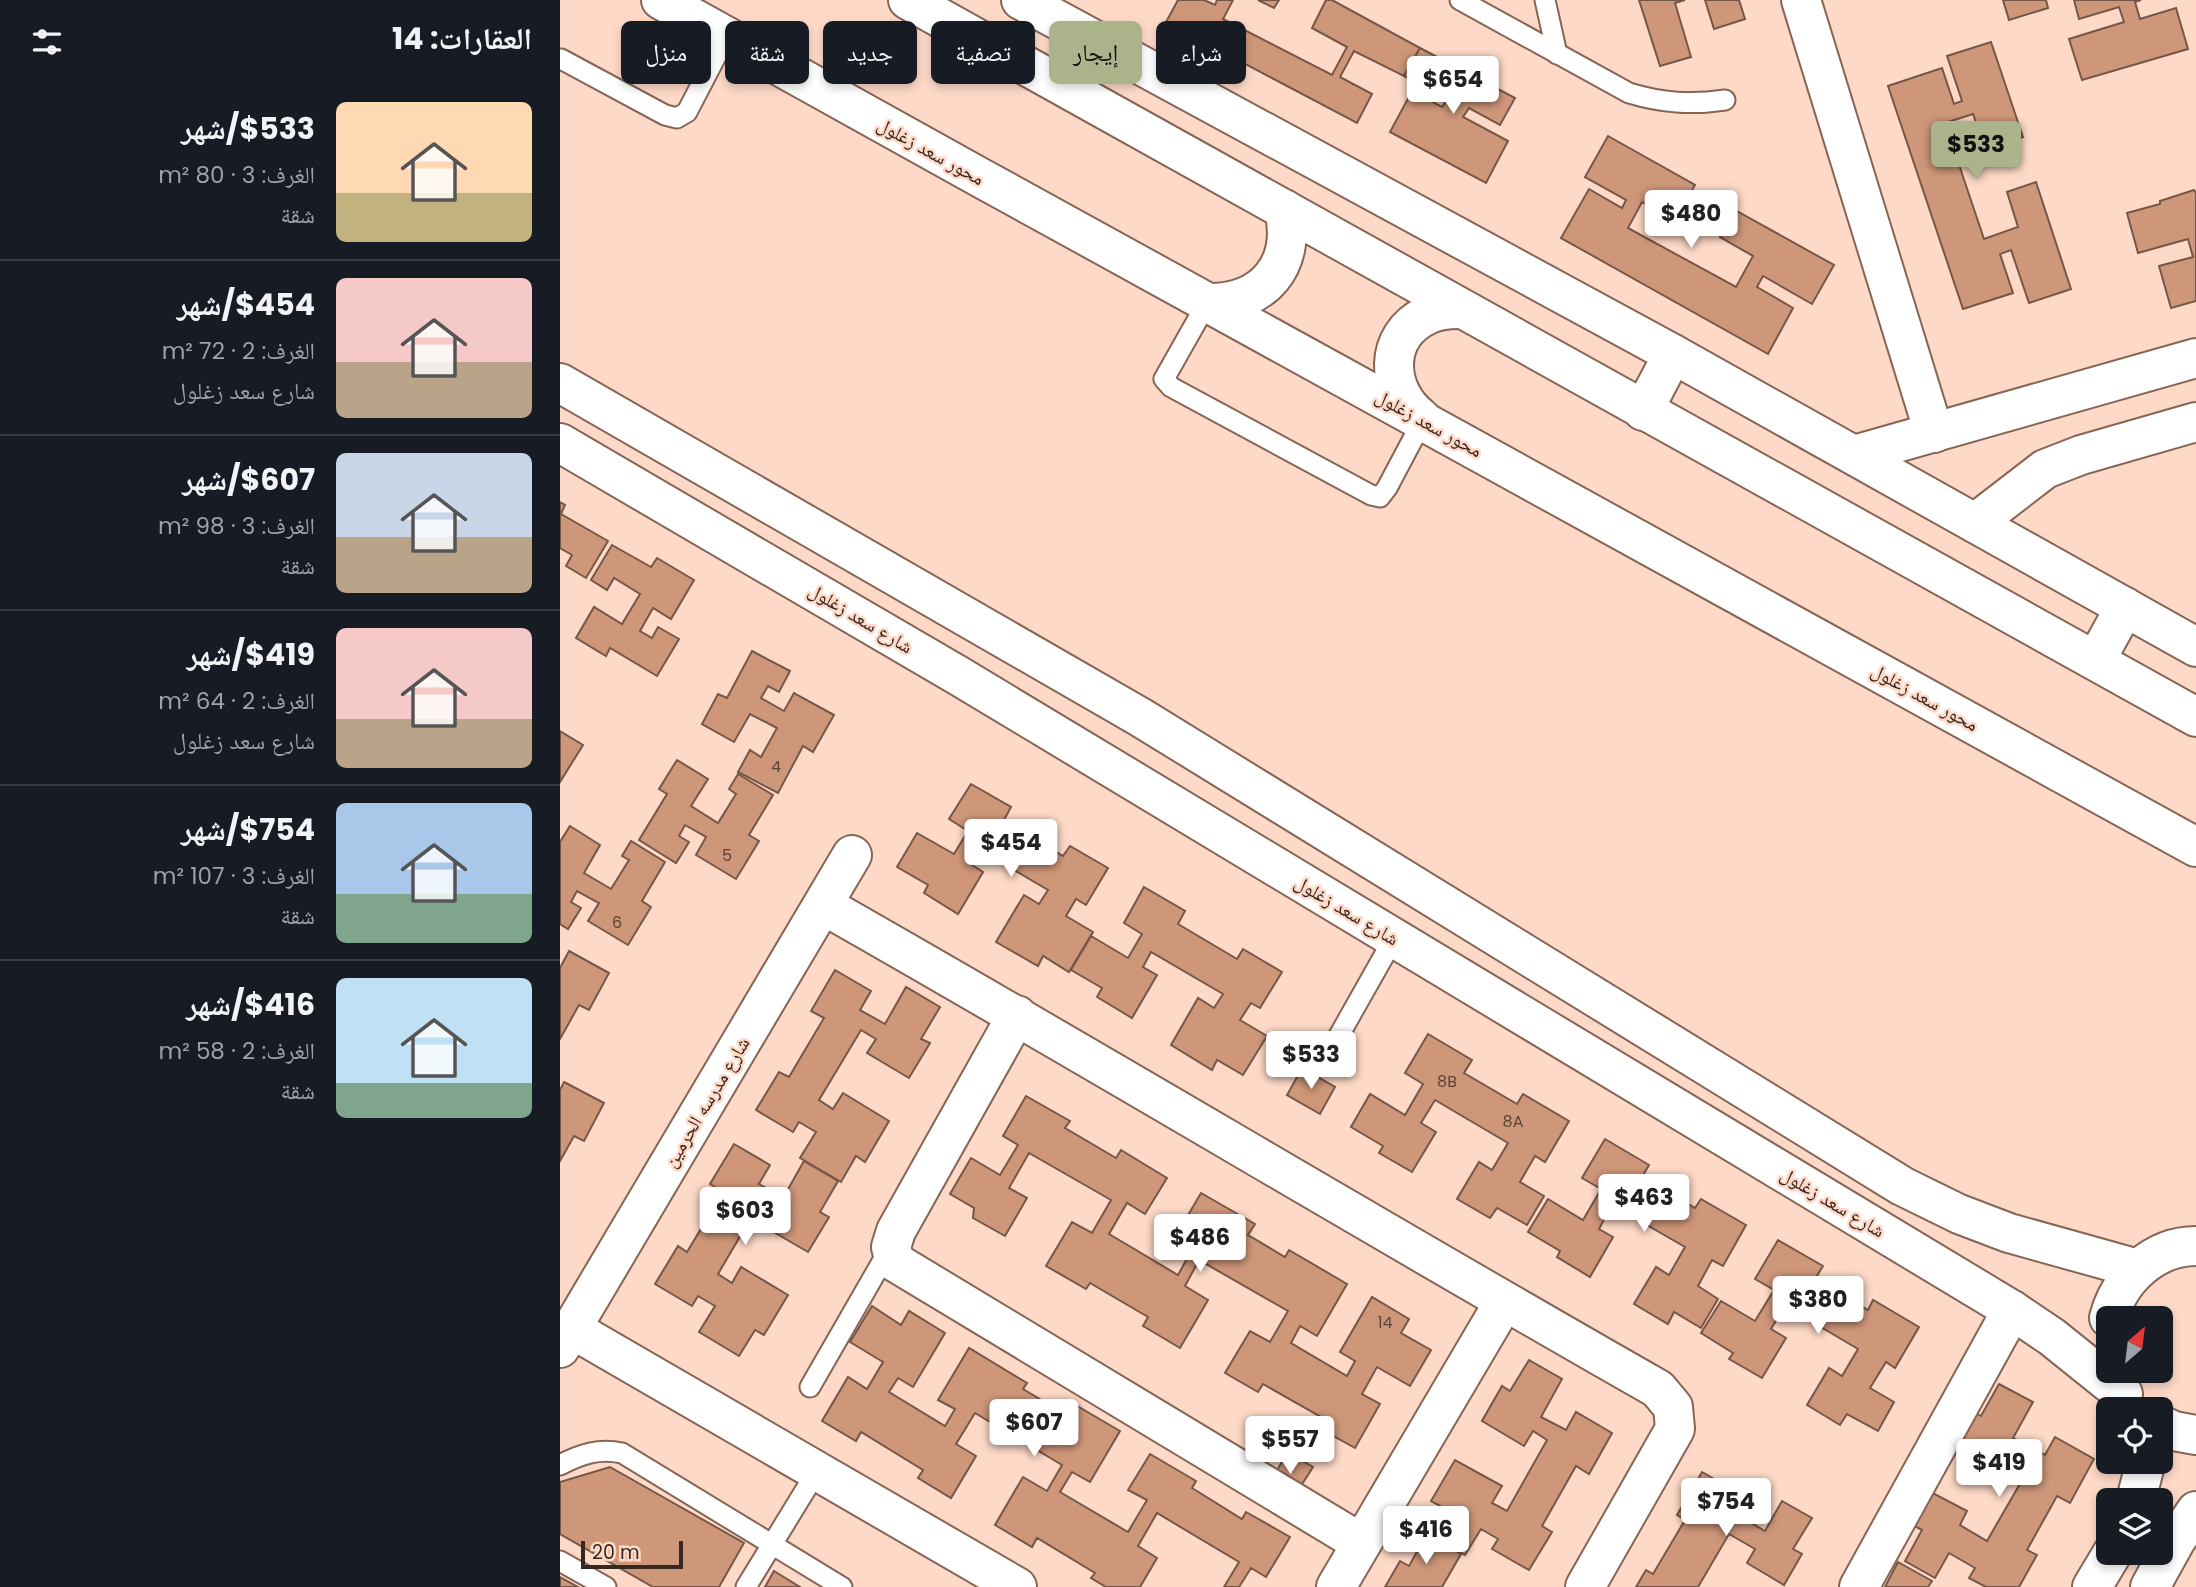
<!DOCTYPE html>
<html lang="ar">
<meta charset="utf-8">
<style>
body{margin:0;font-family:Poppins,"Noto Naskh Arabic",sans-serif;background:#20242c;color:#f1f3f6;direction:rtl;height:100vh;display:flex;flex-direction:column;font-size:26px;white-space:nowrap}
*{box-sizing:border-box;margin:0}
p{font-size:23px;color:#9ea1a6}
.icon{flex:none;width:38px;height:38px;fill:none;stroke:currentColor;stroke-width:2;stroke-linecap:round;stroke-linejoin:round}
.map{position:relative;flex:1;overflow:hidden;direction:ltr}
.sheet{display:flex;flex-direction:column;background:#171b24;width:560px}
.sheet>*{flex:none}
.guide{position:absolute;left:21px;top:21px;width:665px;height:63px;direction:rtl;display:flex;gap:14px}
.needle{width:46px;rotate:28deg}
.fabs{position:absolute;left:1536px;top:1306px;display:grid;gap:14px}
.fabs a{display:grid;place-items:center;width:77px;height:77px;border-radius:10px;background:#171b24;box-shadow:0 4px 10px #0003;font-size:35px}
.scale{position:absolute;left:21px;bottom:18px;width:102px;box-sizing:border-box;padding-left:7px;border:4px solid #362821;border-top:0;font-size:19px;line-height:24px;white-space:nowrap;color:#362821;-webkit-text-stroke:5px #fed9c7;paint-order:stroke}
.price{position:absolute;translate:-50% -60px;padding:0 16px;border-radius:7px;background:#fff;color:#222;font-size:23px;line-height:46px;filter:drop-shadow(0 2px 4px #0008)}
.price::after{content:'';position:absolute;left:50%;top:42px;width:21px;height:16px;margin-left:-10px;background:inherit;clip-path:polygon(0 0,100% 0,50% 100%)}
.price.active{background:#abb38b;color:#111}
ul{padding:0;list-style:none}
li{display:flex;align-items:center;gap:21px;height:175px;padding:0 28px}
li+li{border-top:2px solid #363941}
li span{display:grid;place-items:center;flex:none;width:196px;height:140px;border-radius:10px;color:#555}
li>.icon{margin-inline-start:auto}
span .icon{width:84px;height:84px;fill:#fffc;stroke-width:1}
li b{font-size:30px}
h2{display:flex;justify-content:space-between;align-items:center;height:84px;padding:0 28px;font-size:30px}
.tag{padding:0 24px;border-radius:10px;background:#171b24;box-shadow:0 4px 10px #0003;font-size:24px;line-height:63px}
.tag.active{background:#abb38b;color:#111}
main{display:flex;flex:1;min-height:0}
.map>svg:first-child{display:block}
.building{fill:#cf977a;stroke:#765747;stroke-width:2}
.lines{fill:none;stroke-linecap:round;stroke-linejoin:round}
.lane-casing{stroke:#866555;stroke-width:23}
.street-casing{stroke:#866555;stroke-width:42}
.secondary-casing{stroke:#866555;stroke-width:42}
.lane{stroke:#fff;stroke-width:19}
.street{stroke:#fff;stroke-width:38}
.secondary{stroke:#fff;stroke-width:38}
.labels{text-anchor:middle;stroke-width:5;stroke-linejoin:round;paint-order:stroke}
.number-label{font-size:16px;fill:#5c4437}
.street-label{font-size:19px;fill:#362821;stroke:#fed9c7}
</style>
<main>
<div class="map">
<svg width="1636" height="1587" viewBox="0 0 1636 1587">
<rect width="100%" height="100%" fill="#fed9c7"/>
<g class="building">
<path d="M618,0H644L655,5L657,0H673L663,19L772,75L787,47L752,28L766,0H772L860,48L844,76L794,51L780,77L812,94L797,123L606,22Z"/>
<path d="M698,0H719L714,8Z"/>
<path d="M1079,0H1125L1115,3L1131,57L1100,66Z"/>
<path d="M1145,0H1179L1185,19L1154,29Z"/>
<path d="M1443,0H1486L1488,8L1449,20Z"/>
<path d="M1514,0H1581L1575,2L1580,19L1616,8L1628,49L1522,80L1509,39L1564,22L1559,7L1519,19Z"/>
<path d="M1431,42L1463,137L1425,149L1413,114L1385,123L1424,239L1458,227L1447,192L1476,182L1511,289L1469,303L1451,250L1440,254L1453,293L1403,309L1328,86L1382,68L1394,104L1402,101L1387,56Z"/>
<path d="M860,48L955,98L940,125L909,108L903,117L948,141L926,183L830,132L852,91L882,107L887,99L844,76Z"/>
<path d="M1048,136L1135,185L1115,220L1082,202L1068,228L1176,287L1193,256L1160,237L1175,210L1274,265L1252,304L1203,276L1197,287L1233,308L1208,354L1001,238L1029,189L1062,208L1066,200L1025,177Z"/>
<path d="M1634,190L1636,193V301L1611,308L1599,266L1633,257L1628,239L1578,253L1567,213L1600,204V201Z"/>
<path d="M0,502L5,505L1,514L48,541L26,578L6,566L12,555L0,548Z"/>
<path d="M52,545L91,567L97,558L134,580L111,619L93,608L80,631L92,638L98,627L119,639L97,676L50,648L46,656L16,638L34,607L62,624L80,594L54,578L47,590L31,580Z"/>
<path d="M192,651L230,671L219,692L208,686L201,698L224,711L234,693L274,715L253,752L243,746L218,793L178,772L190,750L201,757L217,728L190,714L174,742L142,724L158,694L167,698Z"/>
<path d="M0,731L23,745L0,782Z"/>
<path d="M117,760L148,779L131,806L158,823L176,794L169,789L178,774L213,795L189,835L199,841L176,879L136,855L146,837L125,825L119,836L129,842L116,863L79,840L107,794L99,789Z"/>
<path d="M411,784L451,807L444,820L503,856L510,846L548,868L526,905L516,899L506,916L533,932L509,972L483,956L478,966L436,942L464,895L479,904L488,890L417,848L409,863L423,872L398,914L364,893L368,885L337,867L357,833L394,854L408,831L389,819Z"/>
<path d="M10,826L40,845L24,873L51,889L69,860L62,856L71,841L105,862L82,901L91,907L68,945L28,921L39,903L17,891L11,902L21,908L8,929L0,924V842Z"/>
<path d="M584,887L625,911L618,924L677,959L683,949L722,972L700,1008L691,1003L680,1020L707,1036L683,1075L657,1060L652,1070L611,1045L638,998L654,1008L663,994L591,952L583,967L597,975L572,1018L537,997L542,988L511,970L531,936L568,958L582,934L564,923Z"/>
<path d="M9,951L49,973L29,1010L19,1005L0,1039V968Z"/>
<path d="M275,970L311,991L300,1010L325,1024L346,987L380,1007L361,1039L370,1043L349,1078L307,1053L316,1039L301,1030L259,1100L273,1109L283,1093L329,1121L305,1162L296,1156L281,1182L240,1158L256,1132L239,1122L233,1132L196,1110L219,1072L229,1077L264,1018L251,1011Z"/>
<path d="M868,1034L912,1060L904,1073L957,1104L963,1094L1009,1121L985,1162L975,1156L960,1182L984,1196L967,1225L937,1208L930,1218L897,1199L919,1162L932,1170L948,1143L875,1100L861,1123L876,1132L852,1172L819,1153L823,1146L791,1127L810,1094L845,1115L863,1084L845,1073Z"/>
<path d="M742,1068L775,1087L760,1114L727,1095Z"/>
<path d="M4,1082L44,1103L24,1141L14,1136L0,1161V1090Z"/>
<path d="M466,1096L510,1121L505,1128L556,1158L561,1150L607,1178L585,1214L567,1203L549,1234L618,1275L629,1255L611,1244L641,1193L695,1224L688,1235L725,1257L729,1250L787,1284L757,1336L740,1326L731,1343L787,1376L795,1361L780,1352L812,1297L849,1319L841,1333L871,1350L850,1386L817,1367L802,1394L820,1404L795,1448L761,1429L766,1420L703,1384L698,1392L665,1373L690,1331L710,1342L728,1311L639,1260L625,1286L648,1300L620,1348L583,1326L588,1317L530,1283L526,1289L486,1266L512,1222L532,1233L551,1200L469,1153L449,1188L467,1198L445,1236L413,1218L414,1208L390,1194L411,1158L440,1175L458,1145L443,1136Z"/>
<path d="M1045,1139L1089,1165L1082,1177L1135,1208L1141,1199L1186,1225L1163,1266L1152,1260L1138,1286L1158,1299L1141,1328L1114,1312L1108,1324L1074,1304L1096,1267L1109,1275L1125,1247L1052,1205L1039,1229L1053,1237L1030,1277L997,1257L1000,1251L968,1232L988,1199L1023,1220L1041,1189L1022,1178Z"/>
<path d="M174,1144L210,1165L199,1184L223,1198L244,1161L278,1181L260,1212L269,1217L248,1252L205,1227L214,1213L199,1204L158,1274L172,1283L181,1267L228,1295L204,1335L195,1330L179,1356L139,1332L155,1306L138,1296L132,1306L95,1284L118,1246L127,1252L163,1192L150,1184Z"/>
<path d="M1218,1240L1263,1266L1255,1279L1308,1310L1313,1300L1359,1327L1335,1368L1326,1362L1310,1388L1334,1402L1318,1431L1287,1414L1280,1425L1247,1405L1269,1368L1282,1376L1298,1349L1225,1306L1211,1329L1226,1338L1202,1378L1169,1359L1173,1353L1141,1333L1161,1301L1195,1321L1214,1290L1195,1279Z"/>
<path d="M312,1306L341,1325L349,1311L385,1333L353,1387L338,1378L329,1392L385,1426L395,1409L378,1400L409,1348L467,1383L463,1389L500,1411L507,1400L560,1431L530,1482L512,1472L500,1492L568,1532L587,1500L568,1490L590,1454L636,1481L632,1488L682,1519L686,1512L730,1537L706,1577L691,1568L679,1587H664L679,1562L597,1513L578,1546L597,1558L580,1587H546L531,1578L535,1573L477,1538L472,1547L435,1525L463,1477L487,1491L502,1465L415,1413L396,1444L416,1456L391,1498L358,1478L363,1470L301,1432L296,1441L262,1421L288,1377L307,1389L323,1362L290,1342Z"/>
<path d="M969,1360L1002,1379L981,1417L1006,1430L1016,1412L1052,1433L1029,1474L1016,1466L982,1526L992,1532L969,1570L932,1549L938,1539L921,1529L905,1555L865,1532L880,1506L871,1501L895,1460L942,1486L932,1503L947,1511L987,1440L973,1431L964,1446L922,1421L942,1386L950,1391Z"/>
<path d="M1439,1384L1473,1402L1453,1438L1485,1455L1495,1437L1534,1459L1510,1503L1497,1496L1467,1550L1477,1555L1459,1587H1426L1409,1578L1415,1568L1389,1553L1375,1578L1345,1561L1362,1530L1351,1524L1369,1491L1407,1511L1400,1525L1427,1541L1469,1468L1445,1454L1437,1468L1396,1445L1414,1412L1421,1416Z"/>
<path d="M728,1452L753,1467L732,1500L708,1485Z"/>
<path d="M50,1467L184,1543L159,1587H93L0,1534V1482Z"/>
<path d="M1142,1472L1179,1493L1169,1510L1205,1531L1222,1501L1252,1518L1233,1549L1242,1554L1224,1585L1187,1563L1195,1549L1169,1534L1138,1587H1076L1086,1570L1093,1574L1125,1520L1117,1515Z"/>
<path d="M867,1534L901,1554L882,1587H825L840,1561L849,1566Z"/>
<path d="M1338,1562L1372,1581L1368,1587H1325Z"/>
<path d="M214,1571L240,1587H205Z"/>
<path d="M0,1577L18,1587H0Z"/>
</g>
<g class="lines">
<defs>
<g id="lane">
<path d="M900,0L1069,93C1102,103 1131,105 1165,100"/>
<path d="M985,0L997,54"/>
<path d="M1,59L105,115L117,118L127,112L166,37"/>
<path d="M647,303L604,379L611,387L811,495L820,497L827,488L863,420"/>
<path d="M768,1055L834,938"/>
<path d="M250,1387L330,1248"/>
<path d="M0,1465C21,1454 39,1448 62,1453L282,1587"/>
<path d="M0,1561L46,1587"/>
<path d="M186,1587L257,1471"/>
</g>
<g id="street">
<path d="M461,0L1113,354L1636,647"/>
<path d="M1241,0L1374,433"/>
<path d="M1294,455L1636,358"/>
<path d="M1415,523L1485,469L1521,455L1636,422"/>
<path d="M263,905C543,1064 818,1230 1098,1389L1113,1407L1115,1429L1025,1587"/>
<path d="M457,1015L336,1231L331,1247L335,1262L801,1543"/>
<path d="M12,1329L457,1587"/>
<path d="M0,1348L292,855"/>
<path d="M776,1587L944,1302"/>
<path d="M1299,1587L1452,1310"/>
</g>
<g id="secondary">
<path d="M101,0C611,285 1124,564 1636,847"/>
<path d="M348,0L1636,717"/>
<path d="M647,303C704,304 737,265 724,209"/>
<path d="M0,383L580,717L1342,1186L1399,1214L1449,1233L1578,1269"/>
<path d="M1083,411L1113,354"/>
<path d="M861,418C825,390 823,336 867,315C877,310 888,309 899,309"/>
<path d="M0,443L399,676L1452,1310L1492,1337L1563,1394"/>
<path d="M1536,660L1565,607"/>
<path d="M1549,1318C1559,1279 1594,1246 1636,1246"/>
<path d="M1601,1425L1614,1431L1636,1435"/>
<path d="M1576,1500L1586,1461"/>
<path d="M1532,1587L1553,1552"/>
<path d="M1590,1587L1616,1540L1636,1511"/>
</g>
</defs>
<use href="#lane" class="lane-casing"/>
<use href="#street" class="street-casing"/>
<use href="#secondary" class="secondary-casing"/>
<use href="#lane" class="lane"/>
<use href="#street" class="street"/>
<use href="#secondary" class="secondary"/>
</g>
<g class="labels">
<g class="number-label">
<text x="216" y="772">4</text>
<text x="167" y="861">5</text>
<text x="57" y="928">6</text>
<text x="887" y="1087">8B</text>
<text x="953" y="1127">8A</text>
<text x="825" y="1328">14</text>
</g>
<g class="street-label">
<text transform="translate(371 151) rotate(29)" y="7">محور سعد زغلول</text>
<text transform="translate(869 423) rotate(29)" y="7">محور سعد زغلول</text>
<text transform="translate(301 618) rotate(31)" y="7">شارع سعد زغلول</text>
<text transform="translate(1365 697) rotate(29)" y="7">محور سعد زغلول</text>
<text transform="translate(787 910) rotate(31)" y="7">شارع سعد زغلول</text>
<text transform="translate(146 1102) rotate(-59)" y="7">شارع مدرسه الحرمين</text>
<text transform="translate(1273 1202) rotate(31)" y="7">شارع سعد زغلول</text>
</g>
</g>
</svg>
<div class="fabs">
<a><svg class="needle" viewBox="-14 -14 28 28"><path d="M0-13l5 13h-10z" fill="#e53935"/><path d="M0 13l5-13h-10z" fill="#9ea1a6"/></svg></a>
<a><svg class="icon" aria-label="locate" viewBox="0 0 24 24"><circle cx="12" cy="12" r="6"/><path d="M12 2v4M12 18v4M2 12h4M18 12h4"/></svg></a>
<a><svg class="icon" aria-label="layers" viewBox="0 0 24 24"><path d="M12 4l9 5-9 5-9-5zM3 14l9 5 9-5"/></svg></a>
</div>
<div class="scale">20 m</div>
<b class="price" style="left:893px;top:116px">$654</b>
<b class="price active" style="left:1416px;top:181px">$533</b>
<b class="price" style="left:1131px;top:250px">$480</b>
<b class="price" style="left:451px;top:879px">$454</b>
<b class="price" style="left:751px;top:1091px">$533</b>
<b class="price" style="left:1084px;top:1234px">$463</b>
<b class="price" style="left:185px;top:1247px">$603</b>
<b class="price" style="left:640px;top:1274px">$486</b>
<b class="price" style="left:1258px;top:1336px">$380</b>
<b class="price" style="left:474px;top:1459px">$607</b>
<b class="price" style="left:730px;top:1476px">$557</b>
<b class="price" style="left:1439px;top:1499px">$419</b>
<b class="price" style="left:1166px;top:1538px">$754</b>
<b class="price" style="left:866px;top:1566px">$416</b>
<div class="guide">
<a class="tag">شراء</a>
<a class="tag active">إيجار</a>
<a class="tag">تصفية</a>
<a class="tag">جديد</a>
<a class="tag">شقة</a>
<a class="tag">منزل</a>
</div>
</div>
<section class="sheet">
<h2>العقارات: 14<svg class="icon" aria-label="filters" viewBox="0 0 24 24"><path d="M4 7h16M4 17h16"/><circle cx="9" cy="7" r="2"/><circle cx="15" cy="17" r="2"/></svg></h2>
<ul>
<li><span style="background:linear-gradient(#ffd9b3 65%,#c2b280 0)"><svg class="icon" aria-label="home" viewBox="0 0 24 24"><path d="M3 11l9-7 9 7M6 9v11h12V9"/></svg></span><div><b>$533/شهر</b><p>الغرف: 3 · 80 m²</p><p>شقة</p></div></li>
<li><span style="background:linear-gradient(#f6c9c9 60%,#b9a48a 0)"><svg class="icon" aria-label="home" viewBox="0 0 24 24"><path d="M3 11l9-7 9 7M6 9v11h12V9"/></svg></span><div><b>$454/شهر</b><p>الغرف: 2 · 72 m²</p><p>شارع سعد زغلول</p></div></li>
<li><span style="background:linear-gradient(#c9d6e8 60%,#b9a48a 0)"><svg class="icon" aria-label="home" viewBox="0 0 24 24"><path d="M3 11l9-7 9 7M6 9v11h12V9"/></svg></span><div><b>$607/شهر</b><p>الغرف: 3 · 98 m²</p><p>شقة</p></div></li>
<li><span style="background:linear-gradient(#f6c9c9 65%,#b9a48a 0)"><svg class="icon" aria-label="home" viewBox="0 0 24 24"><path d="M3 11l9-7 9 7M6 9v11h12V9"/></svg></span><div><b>$419/شهر</b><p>الغرف: 2 · 64 m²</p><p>شارع سعد زغلول</p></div></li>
<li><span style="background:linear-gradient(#a9c7e8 65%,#7fa58c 0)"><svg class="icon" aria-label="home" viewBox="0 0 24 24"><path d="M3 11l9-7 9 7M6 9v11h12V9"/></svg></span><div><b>$754/شهر</b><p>الغرف: 3 · 107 m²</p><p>شقة</p></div></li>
<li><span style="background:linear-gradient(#bfe0f5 75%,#7fa58c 0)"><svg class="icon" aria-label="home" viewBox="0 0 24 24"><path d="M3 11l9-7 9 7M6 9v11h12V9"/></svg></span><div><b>$416/شهر</b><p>الغرف: 2 · 58 m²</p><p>شقة</p></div></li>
</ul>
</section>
</main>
